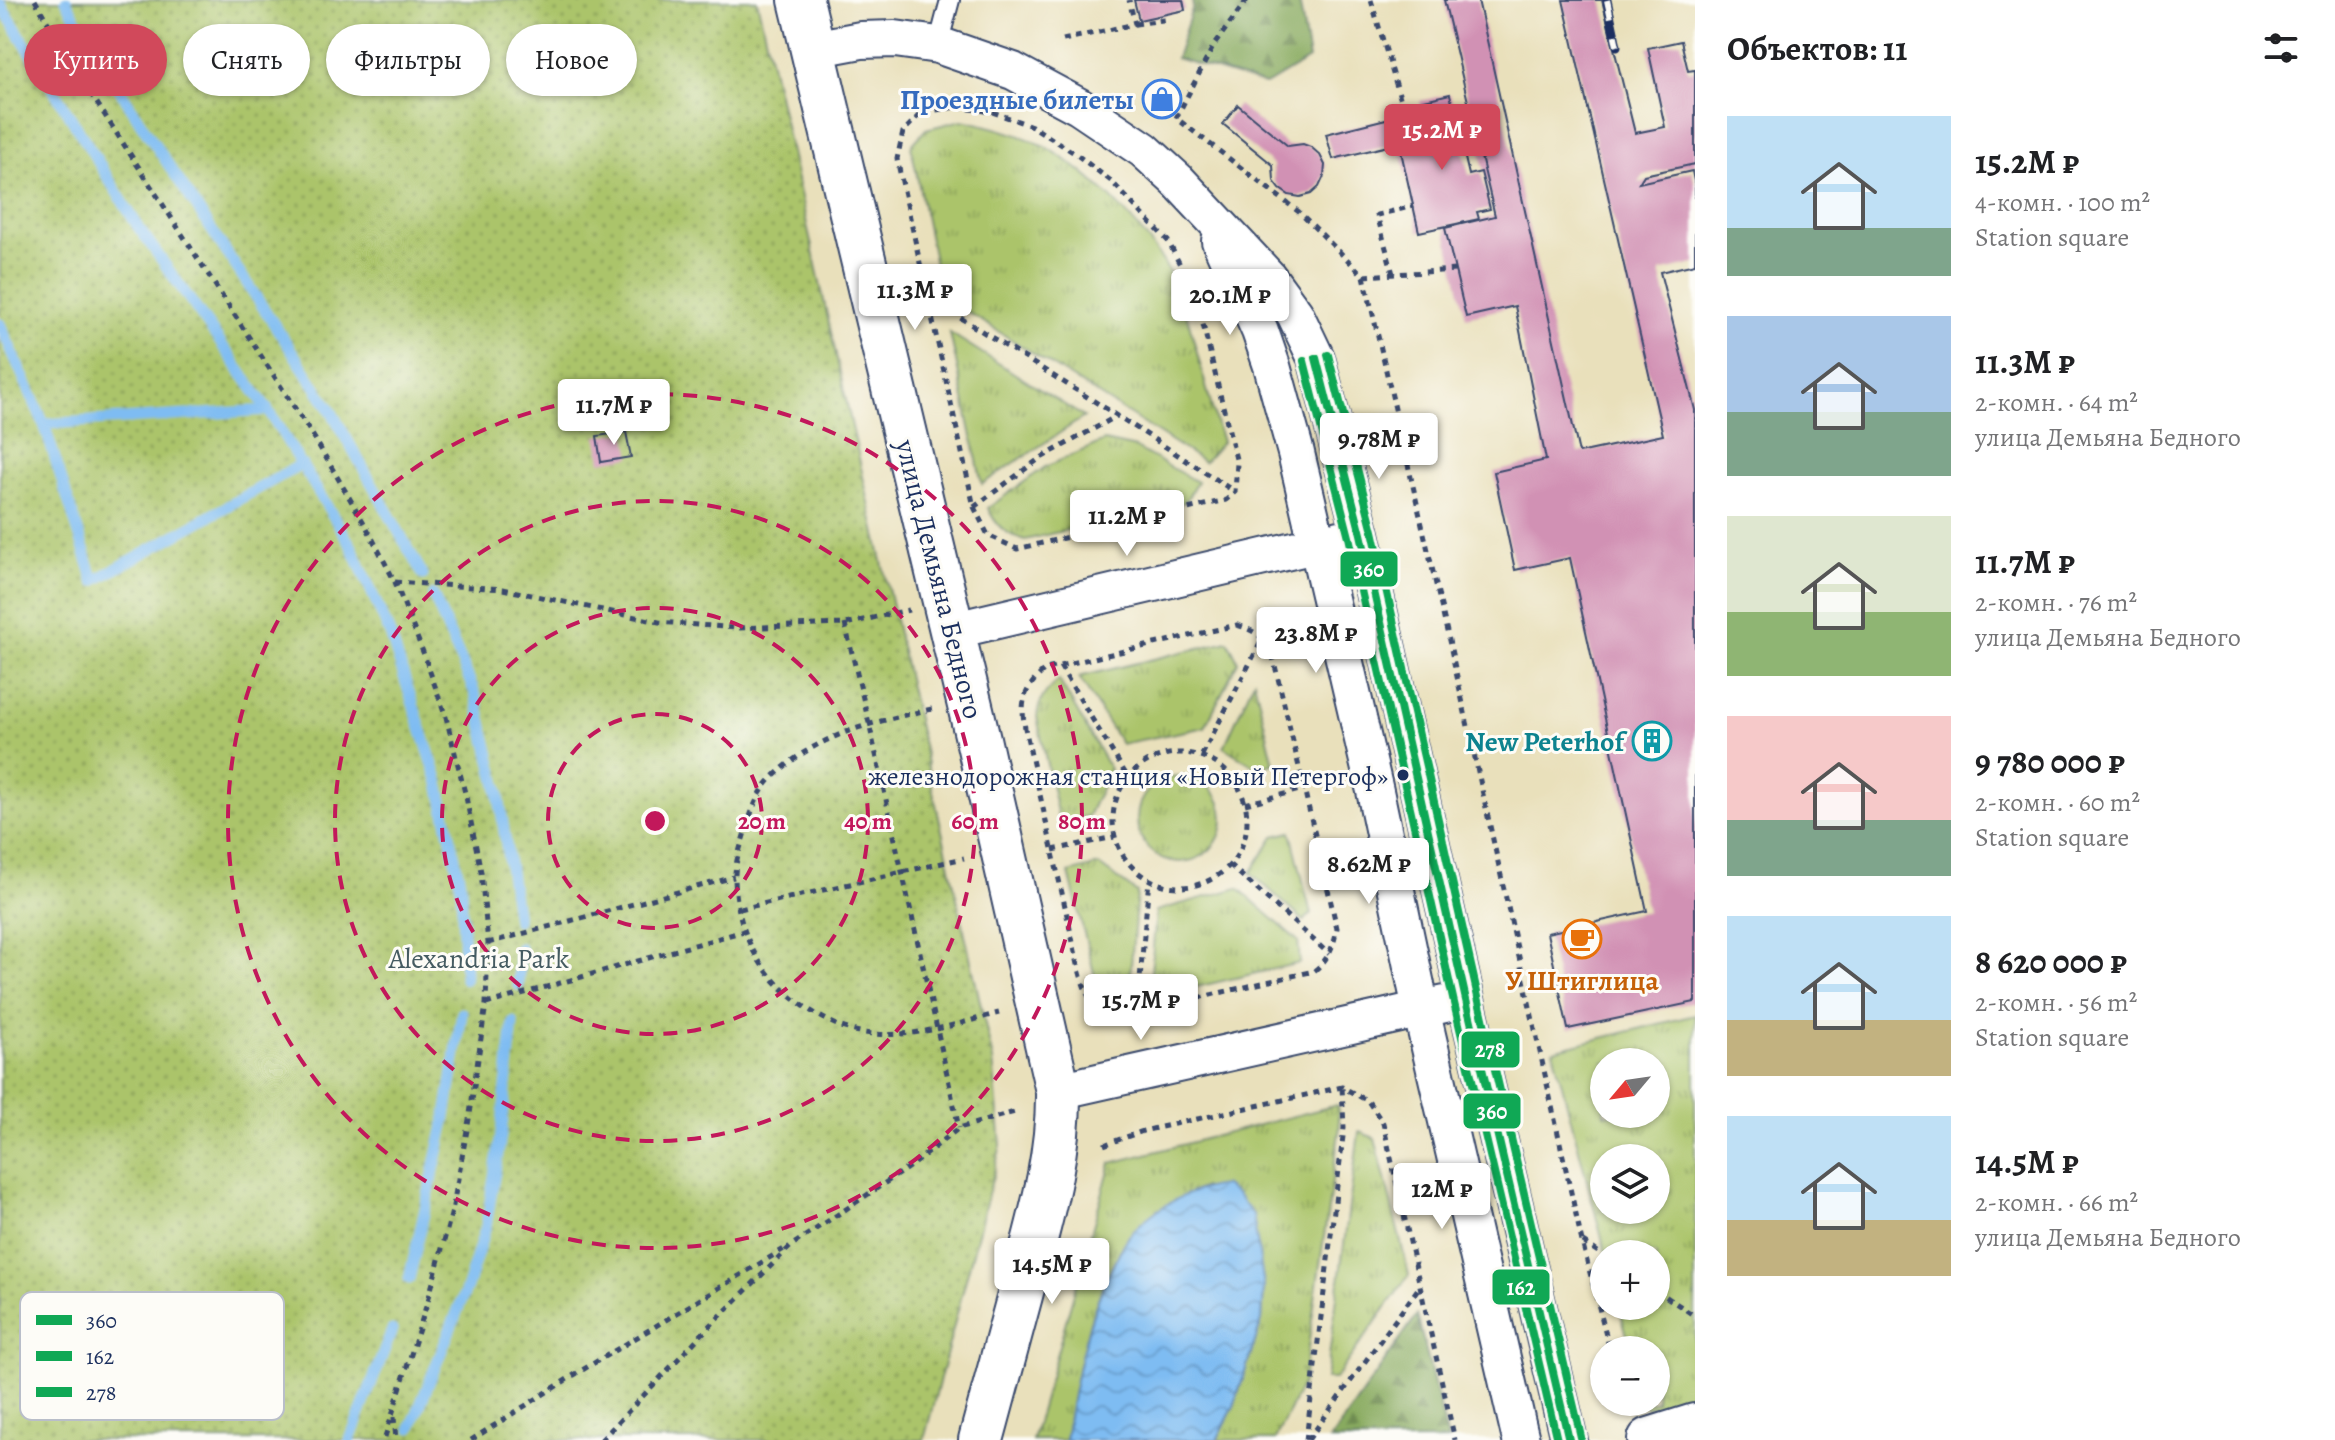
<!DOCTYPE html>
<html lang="ru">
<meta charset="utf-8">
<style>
body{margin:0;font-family:Alegreya,serif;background:#f6f6f6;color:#202124;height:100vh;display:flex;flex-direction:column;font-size:30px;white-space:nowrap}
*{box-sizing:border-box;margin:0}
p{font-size:26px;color:#757577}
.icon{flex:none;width:44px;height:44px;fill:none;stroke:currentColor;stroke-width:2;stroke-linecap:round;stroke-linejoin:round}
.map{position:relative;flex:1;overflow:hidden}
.side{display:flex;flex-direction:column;background:#fff;width:640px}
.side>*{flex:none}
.top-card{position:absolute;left:24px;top:24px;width:760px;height:72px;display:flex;gap:16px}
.needle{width:52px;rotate:241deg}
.tools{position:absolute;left:1590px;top:1048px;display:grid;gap:16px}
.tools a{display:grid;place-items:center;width:80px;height:80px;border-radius:50%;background:#fff;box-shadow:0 2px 6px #0004;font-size:40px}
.price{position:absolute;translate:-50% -68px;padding:0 18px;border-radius:8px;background:#fff;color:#222;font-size:26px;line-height:52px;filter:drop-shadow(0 2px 4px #0008)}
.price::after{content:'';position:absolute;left:50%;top:48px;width:24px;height:18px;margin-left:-12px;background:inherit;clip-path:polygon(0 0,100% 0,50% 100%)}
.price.active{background:#d1495b;color:#fff}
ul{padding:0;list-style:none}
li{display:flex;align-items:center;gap:24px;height:200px;padding:0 32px}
li span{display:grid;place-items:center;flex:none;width:224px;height:160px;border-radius:0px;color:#555}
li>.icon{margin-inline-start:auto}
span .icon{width:96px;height:96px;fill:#fffc;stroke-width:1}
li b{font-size:34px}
h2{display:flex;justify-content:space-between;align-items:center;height:96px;padding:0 32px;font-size:34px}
.pill{padding:0 28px;border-radius:36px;background:#fff;box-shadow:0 2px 6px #0004;font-size:28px;line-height:72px}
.pill.active{background:#d1495b;color:#fff}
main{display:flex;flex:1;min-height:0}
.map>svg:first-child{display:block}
.grass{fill:url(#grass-tufts);stroke:#637a64;stroke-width:2;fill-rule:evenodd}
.forest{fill:url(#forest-firs);stroke:#526c5e;stroke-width:2}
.park{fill:url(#park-dots);stroke:#637a64;stroke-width:2}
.water{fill:url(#water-waves);stroke:#4c76a8;stroke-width:2}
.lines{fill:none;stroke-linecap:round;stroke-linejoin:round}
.stream{stroke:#7ebcf2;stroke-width:11}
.building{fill:#d191b4}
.lane-casing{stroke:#3a4a6c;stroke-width:22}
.street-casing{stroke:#3a4a6c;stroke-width:40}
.secondary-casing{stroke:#3a4a6c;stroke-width:48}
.path{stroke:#3a4a6c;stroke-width:5;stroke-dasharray:6 6;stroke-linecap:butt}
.lane{stroke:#fff;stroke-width:18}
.street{stroke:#fff;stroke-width:36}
.secondary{stroke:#fff;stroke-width:44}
.rail-casing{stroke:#1b2f5e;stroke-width:9}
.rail{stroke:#fdfcf7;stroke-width:6;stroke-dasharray:18;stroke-linecap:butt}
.bus-1-casing{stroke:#fdfcf7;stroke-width:14}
.bus-2-casing{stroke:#fdfcf7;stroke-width:14}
.bus-3-casing{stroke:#fdfcf7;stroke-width:14}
.bus-1{stroke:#10a855;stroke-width:8}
.bus-2{stroke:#10a855;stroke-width:8}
.bus-3{stroke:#10a855;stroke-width:8}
.ring{fill:none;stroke:#c2185b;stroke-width:4;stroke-dasharray:14 10}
.bus-dot{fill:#1b2f5e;stroke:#fdfcf7;stroke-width:3}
.labels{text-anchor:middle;stroke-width:6;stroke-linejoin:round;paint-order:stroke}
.bus-label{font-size:26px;fill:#1b2f5e;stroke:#fdfcf7;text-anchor:end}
.shop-label{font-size:28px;font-weight:bold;fill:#366cbe;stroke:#fdfcf7;text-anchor:end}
.street-label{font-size:28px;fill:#1b2f5e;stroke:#fdfcf7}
.culture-label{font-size:28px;font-weight:bold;fill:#0d838f;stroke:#fdfcf7;text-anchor:end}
.park-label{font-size:28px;fill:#465c62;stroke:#fdfcf7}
.food-label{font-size:28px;font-weight:bold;fill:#c56008;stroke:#fdfcf7}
.key{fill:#fdfcf7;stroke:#b9bec9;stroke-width:2}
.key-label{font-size:22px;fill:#1b2f5e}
.centre{fill:#c2185b;stroke:#fdfcf7;stroke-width:4}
.ring-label{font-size:24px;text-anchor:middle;font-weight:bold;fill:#c2185b;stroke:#fdfcf7;stroke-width:6;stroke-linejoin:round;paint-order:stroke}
.line-badge{stroke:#fdfcf7;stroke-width:3}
.badge-label{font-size:22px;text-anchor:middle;font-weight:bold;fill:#fff}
</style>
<main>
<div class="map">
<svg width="1695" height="1440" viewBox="0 0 1695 1440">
<defs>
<pattern id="grass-tufts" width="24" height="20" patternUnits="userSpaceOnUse" patternTransform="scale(2)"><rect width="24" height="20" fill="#abc46a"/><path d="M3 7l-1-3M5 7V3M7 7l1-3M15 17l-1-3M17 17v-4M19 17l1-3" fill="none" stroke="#8aa05a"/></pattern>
<pattern id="forest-firs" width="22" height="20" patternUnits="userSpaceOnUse" patternTransform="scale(2)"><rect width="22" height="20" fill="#88aa5e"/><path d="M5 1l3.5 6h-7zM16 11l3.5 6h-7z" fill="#6e8b51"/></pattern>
<pattern id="park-dots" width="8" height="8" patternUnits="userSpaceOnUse" patternTransform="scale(2)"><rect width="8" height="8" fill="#abc46a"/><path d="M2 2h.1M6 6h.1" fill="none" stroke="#8aa05a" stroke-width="1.8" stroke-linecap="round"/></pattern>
<pattern id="water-waves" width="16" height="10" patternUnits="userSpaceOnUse" patternTransform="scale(2)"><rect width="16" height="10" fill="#7ebcf2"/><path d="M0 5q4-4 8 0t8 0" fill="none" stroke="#6699c7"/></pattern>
</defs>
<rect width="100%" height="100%" fill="#fdfcf7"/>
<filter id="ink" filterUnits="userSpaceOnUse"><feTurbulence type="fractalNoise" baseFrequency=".0125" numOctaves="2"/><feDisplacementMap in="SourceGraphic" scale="16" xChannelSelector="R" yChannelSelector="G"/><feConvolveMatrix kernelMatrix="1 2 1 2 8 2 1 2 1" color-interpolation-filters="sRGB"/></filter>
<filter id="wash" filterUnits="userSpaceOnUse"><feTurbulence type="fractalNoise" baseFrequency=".006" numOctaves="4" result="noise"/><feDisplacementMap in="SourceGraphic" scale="32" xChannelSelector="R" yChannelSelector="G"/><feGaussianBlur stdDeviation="1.8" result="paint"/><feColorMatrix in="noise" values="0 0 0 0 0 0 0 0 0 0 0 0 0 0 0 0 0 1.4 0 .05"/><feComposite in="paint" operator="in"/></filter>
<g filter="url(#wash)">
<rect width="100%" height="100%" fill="#e9e0bb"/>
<g class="grass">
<path d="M962,120C987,125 1010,131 1033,141C1082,163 1144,225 1169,272C1183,297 1190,326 1197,353C1205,383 1213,413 1222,442L1204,462L941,295L911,146L926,129Z"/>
<path d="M950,333L1084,417L982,484Z"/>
<path d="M1104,441L1136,448L1197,482L1185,502L1025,540C1006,535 996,526 988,508L1045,467Z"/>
<path d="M1228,641L1238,661L1205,727L1121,744L1079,677Z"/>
<path d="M1059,680L1110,769L1088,816L1059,822L1037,717C1039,700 1045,691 1059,680Z"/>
<path d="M1254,680L1274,764L1257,768L1224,747Z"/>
<circle cx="1180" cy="819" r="43"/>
<path d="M1291,832L1311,914L1304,921L1251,873L1274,836Z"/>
<path d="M1099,865L1137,893L1128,1002C1113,1004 1107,1001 1098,989L1069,873Z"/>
<path d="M1238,888L1298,941L1300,963L1149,998L1156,911Z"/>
<path d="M1695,1015V1396L1658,1407H1645L1644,1402H1656V1350H1631L1619,1306H1656V1254H1606L1553,1050ZM1604,1062H1656V1114H1604ZM1604,1158H1656V1210H1604Z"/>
<path d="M1337,1105L1340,1126L1303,1382L1275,1440H1217L1234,1406L1262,1320L1264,1286L1204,1187C1187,1195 1170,1202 1155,1213C1093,1259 1078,1369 1065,1440H1032L1111,1163Z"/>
<path d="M1359,1132L1375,1138L1409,1275L1335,1379H1326Z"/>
</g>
<g class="forest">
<path d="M1192,0H1299L1309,59L1266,85L1176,58L1193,6Z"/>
<path d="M1417,1315L1448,1440H1330Z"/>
</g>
<path class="park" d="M0,0H757L993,1060L1001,1145L924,1440H0Z"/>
<path class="water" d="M1224,1185L1237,1195L1253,1215L1264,1286L1262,1320L1234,1406L1217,1440H1065C1075,1380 1086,1318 1114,1263C1120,1251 1127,1236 1137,1227C1159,1205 1193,1188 1224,1185Z"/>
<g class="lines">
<g class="stream">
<path d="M66,0L82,30L146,131L329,407L423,575"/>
<path d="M0,3L139,228L268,410L352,547L390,634L439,783L461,887L465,979"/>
<path d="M0,324L44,424L94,581L302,464"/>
<path d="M44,424L268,410"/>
<path d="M433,595L475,693L498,789L517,920"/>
<path d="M518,985L520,948"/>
<path d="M409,1279L446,1117L462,1013"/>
<path d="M411,1428L467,1287L486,1226L501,1135L513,1022"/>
<path d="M350,1440L392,1330"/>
</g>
</g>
<g id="blocks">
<g class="building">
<path d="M1134,0H1183L1185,10L1139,20Z"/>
<path d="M1444,0H1478L1579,453L1663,435L1563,0H1602L1635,133L1665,127L1648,48L1681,41L1688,71L1695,70V164L1644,175L1639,183L1692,171L1695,186V264L1660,272L1695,410V1002L1568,1029L1547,933L1647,911L1570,558L1515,570L1494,472L1546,460L1515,306L1466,317L1445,228L1495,216Z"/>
<path d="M1450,94L1469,175L1481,172L1490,209L1477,212L1479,219L1419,232L1400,147L1429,140L1420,101Z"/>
<path d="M1238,105L1288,146L1303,144L1311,147L1320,155L1325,165L1324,176L1319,187L1311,194L1300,197L1289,195L1280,189L1274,181L1273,165L1223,124Z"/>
<path d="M1398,116L1405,142L1333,159L1326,134Z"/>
<path d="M626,432L631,457L601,462L597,436Z"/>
</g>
</g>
</g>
<g filter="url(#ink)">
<use href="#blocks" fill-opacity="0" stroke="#3a4a6c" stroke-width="2"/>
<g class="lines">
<defs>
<path id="lane" d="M938,45L950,0"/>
<g id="street">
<path d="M813,49L861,40L895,39L938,45L1013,71L1080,107L1144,150L1179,182L1268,277L1295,314L1316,358L1361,534L1466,1000L1569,1440"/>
<path d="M1220,241L1260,331L1272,366L1296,453L1375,791L1421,1009L1521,1440"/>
<path d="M951,631L1340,539"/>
<path d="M1058,1091L1445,1004"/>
</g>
<g id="secondary">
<path d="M801,0L978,739L1058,1091C1059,1154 1042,1213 1026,1273C1011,1329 996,1384 981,1440"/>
<path d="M1650,1440L1695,1426"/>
</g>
</defs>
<use href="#lane" class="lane-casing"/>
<use href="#street" class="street-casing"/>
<use href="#secondary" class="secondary-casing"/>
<g class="path">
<path d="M35,0L71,63L315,439L367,528L395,582L423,652L446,717L466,797L481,872L488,943L486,1004L470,1114L452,1211L429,1297L384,1440"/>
<path d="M1247,0L1214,45L1176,118L1299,212L1364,276L1448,636L1582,1242L1610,1350"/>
<path d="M1371,0L1407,121L1411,140L1405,143"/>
<path d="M1135,24L1170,19"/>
<path d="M1063,40L1135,24L1129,0"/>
<path d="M957,107L992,112L1032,126L1073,152L1111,181L1168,241L1196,296L1237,463L1235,492L1226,500L1017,549L988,535L974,507L897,159L903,132L922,112Z"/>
<path d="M1393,274L1377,215L1414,206"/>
<path d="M1365,276L1455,270"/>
<path d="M930,299L1118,416L1235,492"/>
<path d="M974,507L1039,459L1117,416"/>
<path d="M395,582L503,589L659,622L737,628L845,624L909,610"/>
<path d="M845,624L869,723L959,1128"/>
<path d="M1237,625C1259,632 1263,637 1273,657L1337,928C1334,946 1328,960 1314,971L1124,1015C1092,1010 1087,999 1079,969L1025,728C1020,701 1024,688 1046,669Z"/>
<path d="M1060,666L1127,776"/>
<path d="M932,709C874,722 816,734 772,778C757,793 751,813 745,832C741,846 734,865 735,880C738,938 762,979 811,1011C826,1020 838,1027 855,1031C904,1042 952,1025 999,1013"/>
<circle cx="1180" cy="820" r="67"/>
<path d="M1202,755L1263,638"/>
<path d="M1245,804L1304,789"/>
<path d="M1053,850L1114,837"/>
<path d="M1230,865L1329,954"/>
<path d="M740,909L964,858"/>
<path d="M488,943L734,877"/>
<path d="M486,1004L744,931"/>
<path d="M1137,1012L1149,880"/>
<path d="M1104,1145L1143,1131L1342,1087L1368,1101L1383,1123L1455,1440"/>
<path d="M1583,1242L1604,1256"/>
<path d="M1656,1290L1695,1316"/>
<path d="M394,1417L396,1440"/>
<path d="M471,1440L574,1375L784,1249"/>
<path d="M601,1440L702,1334L792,1245L912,1165L959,1128L1018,1111"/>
<path d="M1306,1440L1344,1128L1342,1087"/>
<path d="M1308,1440L1420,1286"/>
</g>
<use href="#lane" class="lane"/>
<use href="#street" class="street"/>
<use href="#secondary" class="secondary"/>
<defs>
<path id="rail" d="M1607,0L1617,46"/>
</defs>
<use href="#rail" class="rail-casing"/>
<use href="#rail" class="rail"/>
<defs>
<path id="bus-1" d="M1316,358L1361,534L1466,1000L1569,1440"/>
<path id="bus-2" d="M1304,361L1349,537L1454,1003L1557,1440"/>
<path id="bus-3" d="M1328,355L1373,531L1478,997L1581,1437"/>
</defs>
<use href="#bus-1" class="bus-1-casing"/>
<use href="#bus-2" class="bus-2-casing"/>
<use href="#bus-3" class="bus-3-casing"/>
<use href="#bus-1" class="bus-1"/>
<use href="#bus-2" class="bus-2"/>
<use href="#bus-3" class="bus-3"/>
</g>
</g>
<g class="ring">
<circle cx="655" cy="821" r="107"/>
<circle cx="655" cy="821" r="213"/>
<circle cx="655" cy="821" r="320"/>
<circle cx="655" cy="821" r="427"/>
</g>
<defs>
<symbol id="shop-ring" viewBox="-11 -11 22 22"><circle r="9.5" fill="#fdfcf7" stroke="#3f7fe0" stroke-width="1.5"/><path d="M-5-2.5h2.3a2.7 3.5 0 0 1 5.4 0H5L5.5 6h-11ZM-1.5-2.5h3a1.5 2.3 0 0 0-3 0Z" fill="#3f7fe0"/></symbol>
<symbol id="building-ring" viewBox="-11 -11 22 22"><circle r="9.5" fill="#fdfcf7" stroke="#0f9aa8" stroke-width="1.5"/><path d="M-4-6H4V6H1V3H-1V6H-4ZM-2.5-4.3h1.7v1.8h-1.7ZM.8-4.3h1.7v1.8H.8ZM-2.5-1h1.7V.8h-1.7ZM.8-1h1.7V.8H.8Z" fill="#0f9aa8"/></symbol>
<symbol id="cafe-ring" viewBox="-11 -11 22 22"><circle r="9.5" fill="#fdfcf7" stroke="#e8710a" stroke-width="1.5"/><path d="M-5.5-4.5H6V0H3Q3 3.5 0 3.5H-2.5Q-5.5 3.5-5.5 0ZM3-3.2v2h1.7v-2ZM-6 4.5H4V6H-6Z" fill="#e8710a"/></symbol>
</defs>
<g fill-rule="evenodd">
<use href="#shop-ring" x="1140" y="77" width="44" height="44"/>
<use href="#building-ring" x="1630" y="719" width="44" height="44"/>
<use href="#cafe-ring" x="1560" y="917" width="44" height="44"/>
</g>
<circle class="bus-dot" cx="1403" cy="775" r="7"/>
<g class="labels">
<g class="bus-label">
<text x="1388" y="785">железнодорожная станция «Новый Петергоф»</text>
</g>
<g class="shop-label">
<text x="1134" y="109">Проездные билеты</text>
</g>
<g class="street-label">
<text transform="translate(940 579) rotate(76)" y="10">улица Демьяна Бедного</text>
</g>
<g class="culture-label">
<text x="1624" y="751">New Peterhof</text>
</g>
<g class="park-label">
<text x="479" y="968">Alexandria Park</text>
</g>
<g class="food-label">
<text x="1582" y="990">У Штиглица</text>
</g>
</g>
<rect x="20" y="1292" width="264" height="128" rx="12" class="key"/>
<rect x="36" y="1315" width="36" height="10" fill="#10a855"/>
<rect x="36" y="1351" width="36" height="10" fill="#10a855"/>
<rect x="36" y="1387" width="36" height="10" fill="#10a855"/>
<g class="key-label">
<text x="86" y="1328">360</text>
<text x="86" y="1364">162</text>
<text x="86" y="1400">278</text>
</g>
<circle cx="655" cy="821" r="12" class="centre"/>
<g class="ring-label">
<text x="762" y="829">20 m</text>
<text x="868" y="829">40 m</text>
<text x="975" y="829">60 m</text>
<text x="1082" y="829">80 m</text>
</g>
<g class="line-badge">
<rect x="1339" y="550" width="60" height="38" rx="8" fill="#10a855"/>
<rect x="1460" y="1030" width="61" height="39" rx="8" fill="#10a855"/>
<rect x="1462" y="1092" width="60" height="38" rx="8" fill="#10a855"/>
<rect x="1491" y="1268" width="60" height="38" rx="8" fill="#10a855"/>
</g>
<g class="badge-label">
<text x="1369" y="577">360</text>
<text x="1490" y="1057">278</text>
<text x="1492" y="1119">360</text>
<text x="1521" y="1295">162</text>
</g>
</svg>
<div class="tools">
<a><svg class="needle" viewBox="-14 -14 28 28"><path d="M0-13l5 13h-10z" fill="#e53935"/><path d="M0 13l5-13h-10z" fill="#757577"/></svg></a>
<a><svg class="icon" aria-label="layers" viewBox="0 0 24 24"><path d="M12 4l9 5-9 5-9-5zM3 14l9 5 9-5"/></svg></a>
<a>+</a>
<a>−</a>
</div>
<b class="price active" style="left:1442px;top:172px">15.2M ₽</b>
<b class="price" style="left:915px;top:332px">11.3M ₽</b>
<b class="price" style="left:1230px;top:337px">20.1M ₽</b>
<b class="price" style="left:614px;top:447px">11.7M ₽</b>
<b class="price" style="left:1379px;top:481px">9.78M ₽</b>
<b class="price" style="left:1127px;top:558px">11.2M ₽</b>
<b class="price" style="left:1316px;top:675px">23.8M ₽</b>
<b class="price" style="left:1369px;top:906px">8.62M ₽</b>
<b class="price" style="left:1141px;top:1042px">15.7M ₽</b>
<b class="price" style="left:1442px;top:1231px">12M ₽</b>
<b class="price" style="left:1052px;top:1306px">14.5M ₽</b>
<div class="top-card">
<a class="pill active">Купить</a>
<a class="pill">Снять</a>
<a class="pill">Фильтры</a>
<a class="pill">Новое</a>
</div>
</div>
<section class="side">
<h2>Объектов: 11<svg class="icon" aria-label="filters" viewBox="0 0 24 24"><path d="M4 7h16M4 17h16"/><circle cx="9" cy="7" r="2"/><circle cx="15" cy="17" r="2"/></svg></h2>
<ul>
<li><span style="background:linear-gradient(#bfe0f5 70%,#7fa58c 0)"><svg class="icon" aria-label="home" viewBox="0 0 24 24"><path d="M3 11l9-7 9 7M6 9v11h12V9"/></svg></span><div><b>15.2M ₽</b><p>4-комн. · 100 m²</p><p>Station square</p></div></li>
<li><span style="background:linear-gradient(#a9c7e8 60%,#7fa58c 0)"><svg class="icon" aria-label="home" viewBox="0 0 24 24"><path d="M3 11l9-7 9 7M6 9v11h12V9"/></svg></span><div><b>11.3M ₽</b><p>2-комн. · 64 m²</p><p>улица Демьяна Бедного</p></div></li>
<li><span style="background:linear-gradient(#dfe7d0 60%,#8fb573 0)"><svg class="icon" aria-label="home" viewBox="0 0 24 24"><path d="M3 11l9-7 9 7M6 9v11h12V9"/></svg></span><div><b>11.7M ₽</b><p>2-комн. · 76 m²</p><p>улица Демьяна Бедного</p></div></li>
<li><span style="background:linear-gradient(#f6c9c9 65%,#7fa58c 0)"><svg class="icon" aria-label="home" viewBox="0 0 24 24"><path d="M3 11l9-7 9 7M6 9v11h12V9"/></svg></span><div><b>9 780 000 ₽</b><p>2-комн. · 60 m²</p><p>Station square</p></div></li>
<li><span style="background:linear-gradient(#bfe0f5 65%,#c2b280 0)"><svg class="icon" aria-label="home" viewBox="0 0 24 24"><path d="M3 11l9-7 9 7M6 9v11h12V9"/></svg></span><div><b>8 620 000 ₽</b><p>2-комн. · 56 m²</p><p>Station square</p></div></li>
<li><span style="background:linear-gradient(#bfe0f5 65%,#c2b280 0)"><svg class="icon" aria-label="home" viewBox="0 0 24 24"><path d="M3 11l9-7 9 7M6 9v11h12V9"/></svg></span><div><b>14.5M ₽</b><p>2-комн. · 66 m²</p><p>улица Демьяна Бедного</p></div></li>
</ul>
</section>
</main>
